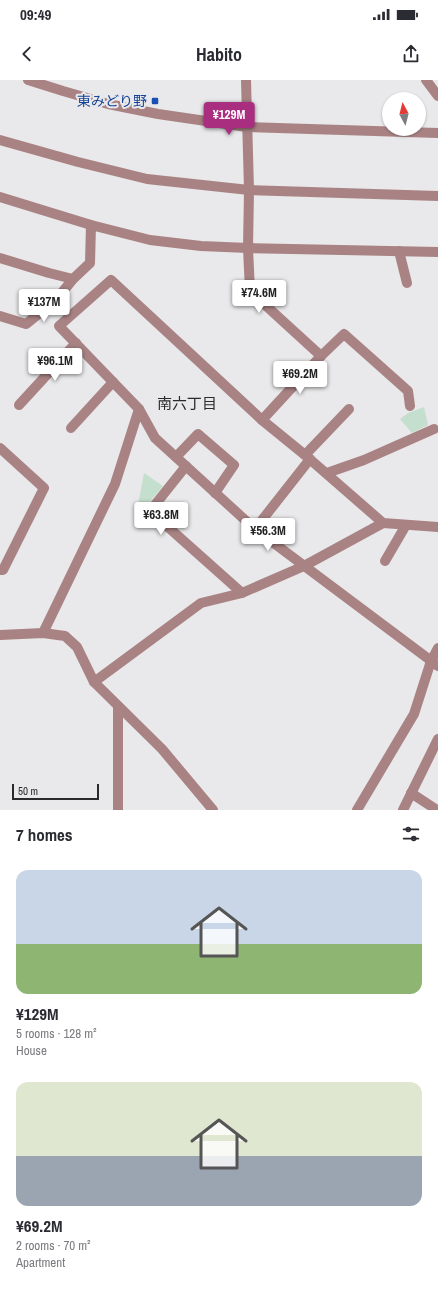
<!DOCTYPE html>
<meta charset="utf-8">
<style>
body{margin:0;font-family:"Archivo Narrow","Noto Sans JP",sans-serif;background:#f2f2f3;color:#2b2b33;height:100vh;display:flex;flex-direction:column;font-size:15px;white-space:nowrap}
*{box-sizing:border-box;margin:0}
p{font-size:13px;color:#7c7c81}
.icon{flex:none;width:22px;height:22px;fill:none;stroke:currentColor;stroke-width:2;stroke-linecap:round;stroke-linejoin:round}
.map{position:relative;height:730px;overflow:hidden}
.details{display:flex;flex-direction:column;background:#fff;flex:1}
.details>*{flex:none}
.needle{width:26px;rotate:353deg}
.fabs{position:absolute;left:382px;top:12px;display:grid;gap:8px}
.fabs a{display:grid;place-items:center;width:44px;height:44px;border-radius:50%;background:#fff;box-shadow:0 1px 3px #0004;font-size:20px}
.scale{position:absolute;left:12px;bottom:10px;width:87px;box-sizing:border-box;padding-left:4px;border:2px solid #2a2a2b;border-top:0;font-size:11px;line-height:14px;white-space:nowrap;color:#2a2a2b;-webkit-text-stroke:3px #e9e8ea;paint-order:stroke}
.price{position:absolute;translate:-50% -34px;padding:0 9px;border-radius:4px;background:#fff;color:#222;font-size:13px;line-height:26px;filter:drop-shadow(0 1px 2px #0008)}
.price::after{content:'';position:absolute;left:50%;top:24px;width:12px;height:9px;margin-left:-6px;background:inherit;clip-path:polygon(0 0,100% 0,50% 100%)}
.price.selected{background:#a92e80;color:#fff}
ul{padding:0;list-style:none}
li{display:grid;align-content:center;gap:8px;height:212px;padding:0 16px}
li span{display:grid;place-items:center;height:124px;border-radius:12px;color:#555}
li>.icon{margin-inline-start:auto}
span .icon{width:72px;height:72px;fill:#fffc;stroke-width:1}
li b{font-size:17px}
h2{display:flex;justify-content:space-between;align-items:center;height:48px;padding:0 16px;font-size:17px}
.status{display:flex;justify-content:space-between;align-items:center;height:28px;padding:0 20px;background:#fff;direction:ltr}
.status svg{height:11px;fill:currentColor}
header{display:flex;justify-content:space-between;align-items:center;height:52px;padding:0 16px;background:#fff;font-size:18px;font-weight:700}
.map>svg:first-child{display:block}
.green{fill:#c5dfce}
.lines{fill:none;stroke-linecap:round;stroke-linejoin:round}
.minor{stroke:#a98384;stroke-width:10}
.transit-dot{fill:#1a4fb4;stroke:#e9e8ea;stroke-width:1.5}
.labels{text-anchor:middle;stroke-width:4;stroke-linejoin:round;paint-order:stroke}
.transit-label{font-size:14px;fill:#164399;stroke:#e9e8ea;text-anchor:end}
.neighbourhood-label{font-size:15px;fill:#2a2a2b;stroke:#e9e8ea}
</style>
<div class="status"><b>09:49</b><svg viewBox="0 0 49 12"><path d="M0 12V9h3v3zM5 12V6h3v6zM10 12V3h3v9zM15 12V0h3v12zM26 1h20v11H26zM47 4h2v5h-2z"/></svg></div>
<header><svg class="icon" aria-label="back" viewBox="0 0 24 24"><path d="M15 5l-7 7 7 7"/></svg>Habito<svg class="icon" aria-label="share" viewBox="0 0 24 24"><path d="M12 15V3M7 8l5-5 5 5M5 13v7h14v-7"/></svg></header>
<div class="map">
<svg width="438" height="730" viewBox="0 0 438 730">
<rect width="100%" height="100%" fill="#e9e8ea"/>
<g class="green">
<path d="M424,327L428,345L412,353L400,339L408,333Z"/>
<path d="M144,393L163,406L144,429L138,425Z"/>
</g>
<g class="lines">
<g class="minor">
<path d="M28,0L63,11L108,24L158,34L247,47L438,53"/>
<path d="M246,0L249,110L248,168L250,211L321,276L344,254L408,311L410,326"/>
<path d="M426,0L438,16"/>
<path d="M0,60L78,82L147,99L249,110L438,116"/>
<path d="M0,117L91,145"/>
<path d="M399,171L407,203"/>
<path d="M0,178L49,193L73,199"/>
<path d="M0,236L26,244L56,220L73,199L90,183L91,145L150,160L201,166L248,168L438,172"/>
<path d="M19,325L76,263"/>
<path d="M139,329L155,358L255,449L438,586"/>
<path d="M262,340L321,276"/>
<path d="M71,348L113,302"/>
<path d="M0,368L44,408L3,490H0"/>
<path d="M305,375L349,329"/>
<path d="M176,377L198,354L234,385L215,413"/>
<path d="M186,386L150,431L242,513"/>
<path d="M327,393L364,380L434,349"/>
<path d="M255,449L310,379"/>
<path d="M385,481L406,445"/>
<path d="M43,553L115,404L139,329L59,246L111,200L262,340L305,375L383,443L438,447"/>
<path d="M0,555L43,553L65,556L77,567L94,602L162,669L213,730"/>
<path d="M94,602L201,523L242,513L304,486L383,443"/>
<path d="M411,713L437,730"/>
<path d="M118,730V626"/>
<path d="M357,730L414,634L431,581L438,568"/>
<path d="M403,730L438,659"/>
</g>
</g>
<rect class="transit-dot" x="151" y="17" width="8" height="8" rx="2"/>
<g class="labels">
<g class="transit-label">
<text x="147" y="26">東みどり野</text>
</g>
<g class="neighbourhood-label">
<text x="187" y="329">南六丁目</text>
</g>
</g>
</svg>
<div class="fabs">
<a><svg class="needle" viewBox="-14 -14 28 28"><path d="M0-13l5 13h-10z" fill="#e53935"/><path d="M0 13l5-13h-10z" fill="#7c7c81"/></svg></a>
</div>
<div class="scale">50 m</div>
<b class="price selected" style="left:229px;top:56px">¥129M</b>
<b class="price" style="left:259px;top:234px">¥74.6M</b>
<b class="price" style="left:44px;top:243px">¥137M</b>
<b class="price" style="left:55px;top:302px">¥96.1M</b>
<b class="price" style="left:300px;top:315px">¥69.2M</b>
<b class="price" style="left:161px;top:456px">¥63.8M</b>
<b class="price" style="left:268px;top:472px">¥56.3M</b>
</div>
<section class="details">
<h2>7 homes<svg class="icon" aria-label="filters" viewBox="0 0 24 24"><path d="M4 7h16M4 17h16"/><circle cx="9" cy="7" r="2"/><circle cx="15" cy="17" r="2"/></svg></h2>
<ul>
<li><span style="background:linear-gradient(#c9d6e8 60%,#8fb573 0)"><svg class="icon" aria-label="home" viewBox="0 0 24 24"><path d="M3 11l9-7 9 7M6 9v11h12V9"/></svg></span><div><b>¥129M</b><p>5 rooms · 128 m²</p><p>House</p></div></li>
<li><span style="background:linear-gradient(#dfe7d0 60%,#9aa5b1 0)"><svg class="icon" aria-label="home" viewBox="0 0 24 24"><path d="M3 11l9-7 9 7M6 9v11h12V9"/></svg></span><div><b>¥69.2M</b><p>2 rooms · 70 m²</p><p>Apartment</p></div></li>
</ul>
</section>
